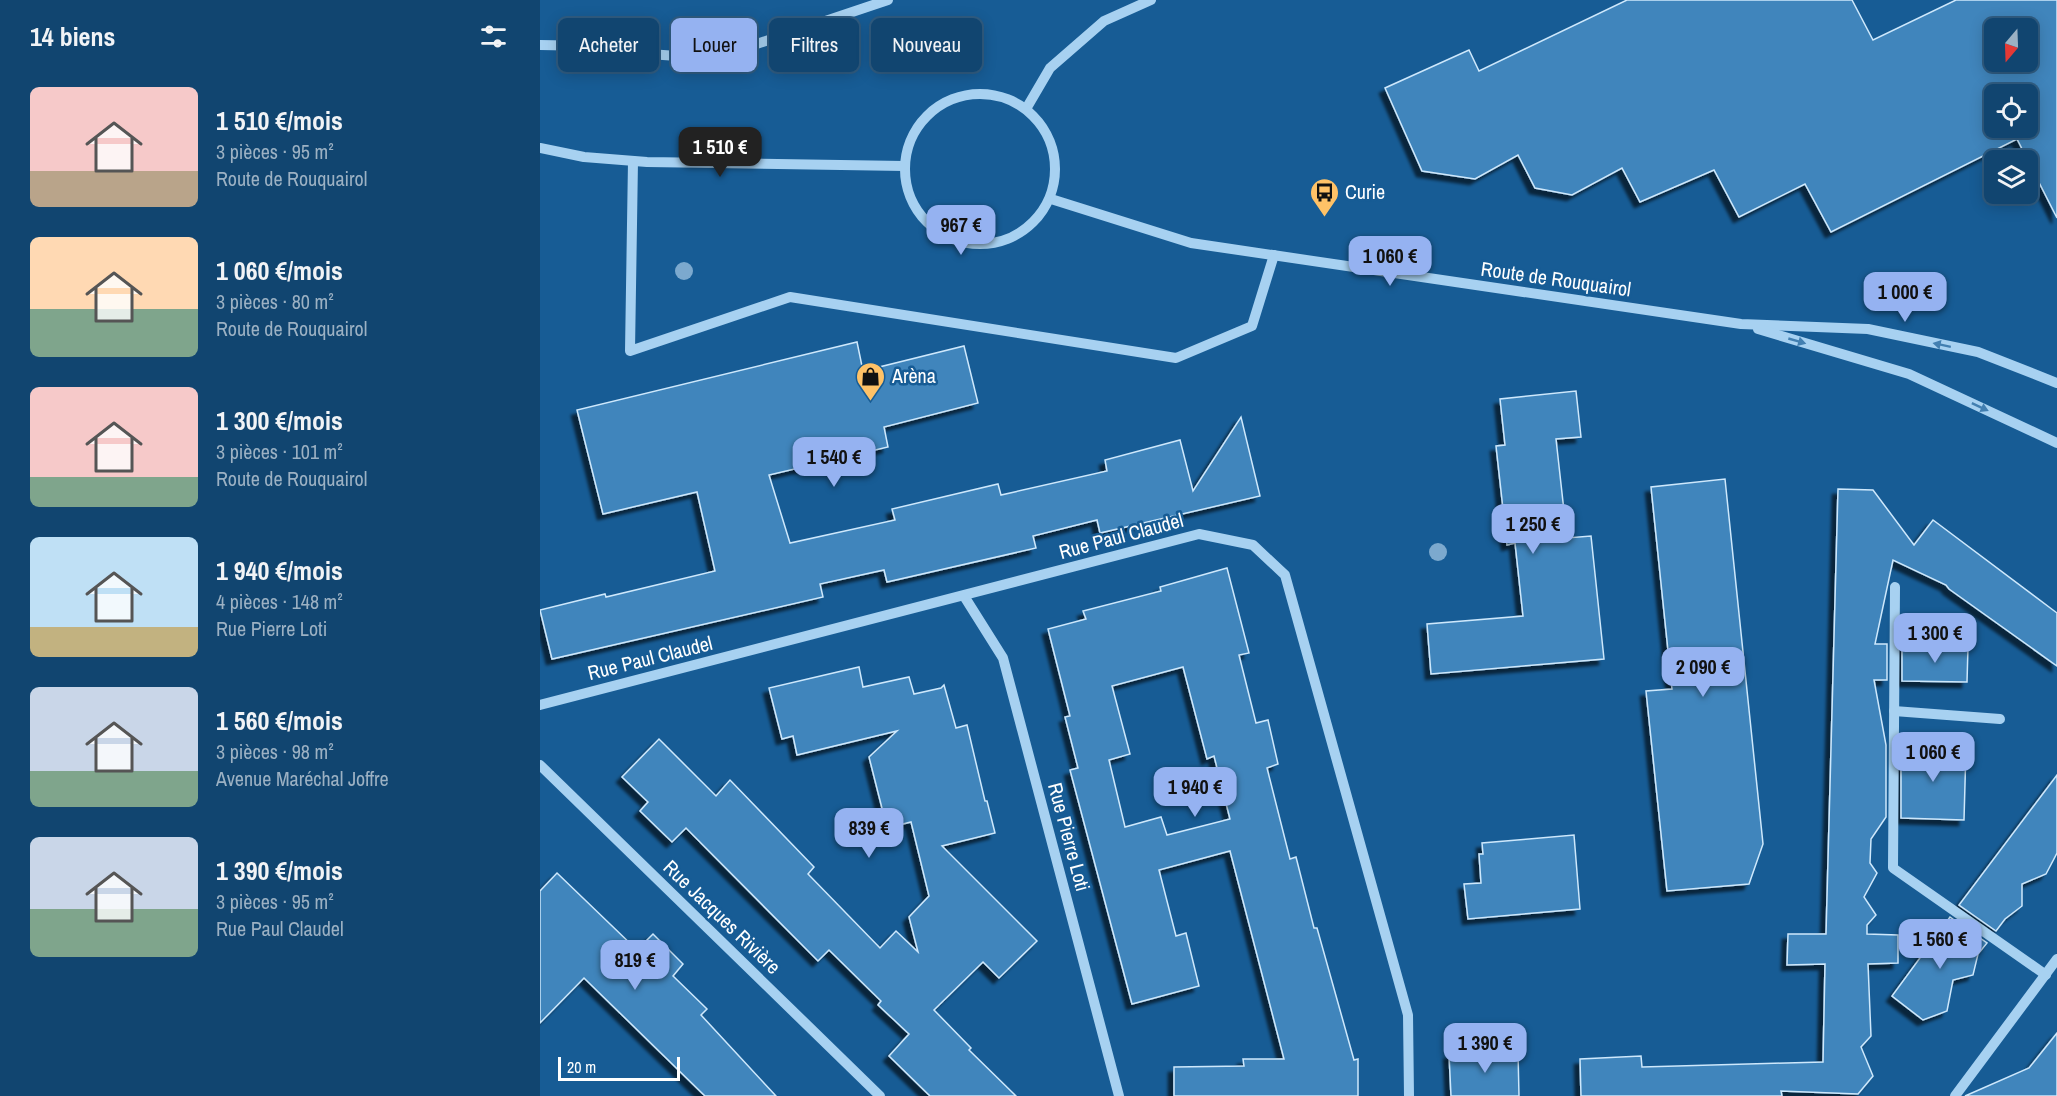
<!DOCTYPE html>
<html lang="fr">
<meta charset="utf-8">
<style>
body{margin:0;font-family:"Archivo Narrow",sans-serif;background:#1a4c75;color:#f1f3f6;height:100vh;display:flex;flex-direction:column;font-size:22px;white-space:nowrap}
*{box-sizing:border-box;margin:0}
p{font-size:20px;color:#9cb1c3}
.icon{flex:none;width:33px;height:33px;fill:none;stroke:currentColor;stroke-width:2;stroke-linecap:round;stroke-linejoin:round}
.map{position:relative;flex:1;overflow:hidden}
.drawer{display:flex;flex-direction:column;background:#114570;width:540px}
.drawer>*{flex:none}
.guide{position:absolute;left:18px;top:18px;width:570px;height:54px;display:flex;gap:12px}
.needle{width:39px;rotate:199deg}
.fabs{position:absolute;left:1444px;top:18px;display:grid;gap:12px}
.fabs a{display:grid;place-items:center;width:54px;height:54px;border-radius:9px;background:#114570;box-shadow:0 3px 15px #0003,0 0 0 2px #305d83;font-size:30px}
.scale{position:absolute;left:18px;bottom:15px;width:122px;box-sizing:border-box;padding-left:6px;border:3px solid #fff;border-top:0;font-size:16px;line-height:21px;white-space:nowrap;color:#fff;-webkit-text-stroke:4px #175c95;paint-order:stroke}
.price{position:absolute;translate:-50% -51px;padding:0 14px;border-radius:12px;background:#95b2f1;color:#111;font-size:20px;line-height:39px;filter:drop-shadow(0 2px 3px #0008)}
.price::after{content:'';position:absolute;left:50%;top:36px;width:18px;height:14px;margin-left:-9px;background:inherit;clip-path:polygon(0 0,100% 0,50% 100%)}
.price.current{background:#222;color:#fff}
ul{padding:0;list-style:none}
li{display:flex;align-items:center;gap:18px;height:150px;padding:0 30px}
li span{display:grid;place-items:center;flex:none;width:168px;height:120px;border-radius:9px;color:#555}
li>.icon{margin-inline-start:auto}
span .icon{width:72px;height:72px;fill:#fffc;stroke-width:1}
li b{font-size:26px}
h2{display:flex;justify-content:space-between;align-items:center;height:72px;padding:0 30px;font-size:26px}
.chip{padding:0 21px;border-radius:9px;background:#114570;box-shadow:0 3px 15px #0003,0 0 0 2px #305d83;font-size:21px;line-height:54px}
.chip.current{background:#95b2f1;color:#111}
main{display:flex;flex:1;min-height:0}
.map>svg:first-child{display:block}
.building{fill:#3f85bc;stroke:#cee8fc;stroke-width:1.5;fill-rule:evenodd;filter:url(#shadow)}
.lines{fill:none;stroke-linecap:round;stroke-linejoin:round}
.minor{stroke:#a7d1f1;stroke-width:10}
.tree{fill:#7ca9ce}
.oneway{fill:#427fb1}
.labels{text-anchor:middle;stroke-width:5;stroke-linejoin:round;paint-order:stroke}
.poi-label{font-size:20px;fill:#fff;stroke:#175c95;text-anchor:start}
.street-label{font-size:20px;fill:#fff;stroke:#175c95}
</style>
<main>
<section class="drawer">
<h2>14 biens<svg class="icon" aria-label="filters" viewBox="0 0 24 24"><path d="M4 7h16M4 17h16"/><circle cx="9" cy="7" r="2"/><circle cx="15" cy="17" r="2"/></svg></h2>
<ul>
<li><span style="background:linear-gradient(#f6c9c9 70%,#b9a48a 0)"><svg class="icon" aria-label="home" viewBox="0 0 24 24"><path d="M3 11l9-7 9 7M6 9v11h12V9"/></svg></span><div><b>1 510 €/mois</b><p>3 pièces · 95 m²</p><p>Route de Rouquairol</p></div></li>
<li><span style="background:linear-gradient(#ffd9b3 60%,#7fa58c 0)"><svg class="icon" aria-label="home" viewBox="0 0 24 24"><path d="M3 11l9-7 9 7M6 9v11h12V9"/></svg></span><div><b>1 060 €/mois</b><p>3 pièces · 80 m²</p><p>Route de Rouquairol</p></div></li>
<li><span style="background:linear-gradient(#f6c9c9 75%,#7fa58c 0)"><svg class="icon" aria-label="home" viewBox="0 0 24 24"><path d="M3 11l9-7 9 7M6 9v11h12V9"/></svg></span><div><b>1 300 €/mois</b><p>3 pièces · 101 m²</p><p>Route de Rouquairol</p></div></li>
<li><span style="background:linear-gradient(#bfe0f5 75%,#c2b280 0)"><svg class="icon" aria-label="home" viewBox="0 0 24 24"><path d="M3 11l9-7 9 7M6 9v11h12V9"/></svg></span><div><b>1 940 €/mois</b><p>4 pièces · 148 m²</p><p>Rue Pierre Loti</p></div></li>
<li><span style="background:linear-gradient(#c9d6e8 70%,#7fa58c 0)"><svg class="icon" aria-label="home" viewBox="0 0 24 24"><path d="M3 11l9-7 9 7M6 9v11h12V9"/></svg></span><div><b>1 560 €/mois</b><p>3 pièces · 98 m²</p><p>Avenue Maréchal Joffre</p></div></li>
<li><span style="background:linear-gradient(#c9d6e8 60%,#7fa58c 0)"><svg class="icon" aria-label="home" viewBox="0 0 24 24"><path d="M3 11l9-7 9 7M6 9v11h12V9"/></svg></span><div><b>1 390 €/mois</b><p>3 pièces · 95 m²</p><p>Rue Paul Claudel</p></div></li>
</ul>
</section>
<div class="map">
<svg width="1517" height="1096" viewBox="0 0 1517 1096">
<defs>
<filter id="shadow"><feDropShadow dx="-5.5" dy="5.5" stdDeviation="1.5" flood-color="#0009"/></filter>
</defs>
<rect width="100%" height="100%" fill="#175c95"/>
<g class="building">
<path d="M1087,0H1312L1333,40L1416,0H1517V218L1477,139L1291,232L1265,184L1199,217L1174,170L1100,202L1082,168L1032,195L995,188L978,155L935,179L882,171L845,88L929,50L939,71ZM1455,28H1488V62H1455ZM1455,94H1488V128H1455Z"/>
<path d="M317,342L323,371L424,346L438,403L344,427L348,447L229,475L250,543L355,520L352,509L458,484L461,495L567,471L565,460L640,440L653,491L701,417L720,496L560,533L557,520L493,536L496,548L347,582L344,570L280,584L283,597L12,659L0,610L65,594L66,597L175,571L157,492L63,514L37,410Z"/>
<path d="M1036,391L1041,437L1016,439L1027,538L1051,536L1064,659L891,674L887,624L983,616L975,543L967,545L956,446L965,445L960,399Z"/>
<path d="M1185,479L1223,844L1209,884L1127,891L1106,691L1132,689L1111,487Z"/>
<path d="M1298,489L1333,490L1374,545L1393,520L1517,613V666L1409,589L1406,585L1353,560L1335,644H1347V680H1334L1346,745V817L1331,839L1330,863L1337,873L1324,897L1336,915L1327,925V934L1358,935V963L1328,964L1331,1036L1321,1047L1333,1076L1318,1094L1241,1091L1242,1096H1041L1040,1059L1101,1056L1102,1067L1283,1062L1285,964L1247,965L1248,934H1286Z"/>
<path d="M687,568L709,653L699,655L716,723L728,720L738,764L727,768L750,859L756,857L774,928H777L814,1060L818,1059V1096H634V1067L704,1066L703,1059H744L690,851L619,870L636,936L646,933L659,986L592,1004L530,770L538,768L525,717L530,716L508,629L546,619L543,611L621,591L620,587ZM643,667L667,759L674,756L690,819L627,835L621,817L585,827L569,760L590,754L572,686Z"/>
<path d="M1362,645L1428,647L1427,682L1362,681Z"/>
<path d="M319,667L323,687L369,677L374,694L401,688L404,685L416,728L427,725L445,801H447L455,833L402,846L497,941L459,978L443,962L394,1010L431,1048L429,1050L476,1096H390L349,1056L369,1034L338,1005L341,1001L289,950L278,961L146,828L132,842L100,811L108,802L82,777L119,739L176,796L190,780L274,867L268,874L340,948L356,931L378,952L369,917L389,896L371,822L347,828L329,757L357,731L257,755L253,736L242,739L229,688Z"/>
<path d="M1361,746L1426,748L1424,820L1361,818Z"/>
<path d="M1517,775V853L1506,874L1482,884V906L1465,919L1456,931L1419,905Z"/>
<path d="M1034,835L1040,909L928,919L924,884L941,883L939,854H943L942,843Z"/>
<path d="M17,873L97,950L113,934L143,964L133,976L167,1009L161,1015L236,1096H165L44,978L0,1023V891Z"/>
<path d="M1410,917L1447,943L1438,954L1433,975L1413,980L1407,1011L1383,1020L1352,996Z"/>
<path d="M1517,1033V1096H1425L1489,1068Z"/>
<path d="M978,1052L979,1096H911L909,1054Z"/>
</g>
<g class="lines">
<g class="minor">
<path d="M0,45L54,46L109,54L151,57L193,52L348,0"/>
<circle cx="440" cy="169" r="75"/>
<path d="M486,109L510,68L564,21L611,0"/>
<path d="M0,148L44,157L107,162L364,166"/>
<path d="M93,161L90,351L250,297L636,358L712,326L734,255"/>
<path d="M511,199L651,243L1201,324L1328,329L1438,352L1517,383"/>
<path d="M1218,329L1369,374L1517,443"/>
<path d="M1355,587L1353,868L1506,975"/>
<path d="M424,596L463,658L579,1096"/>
<path d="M0,705L659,534L713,545L745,575L868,1015L869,1096"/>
<path d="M1354,711L1460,719"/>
<path d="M0,765L340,1096"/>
<path d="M1415,1096L1517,959"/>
</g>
</g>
<g class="tree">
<circle cx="144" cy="271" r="9"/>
<circle cx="898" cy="552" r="9"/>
</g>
<defs><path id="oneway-solid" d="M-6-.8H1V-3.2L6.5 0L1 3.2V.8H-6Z" transform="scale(1.5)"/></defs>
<g class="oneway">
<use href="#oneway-solid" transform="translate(1257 341) rotate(16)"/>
<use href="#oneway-solid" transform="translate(1402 345) rotate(-168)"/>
<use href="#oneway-solid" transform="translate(1440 407) rotate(25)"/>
</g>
<defs>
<symbol id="bus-pin" viewBox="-11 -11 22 30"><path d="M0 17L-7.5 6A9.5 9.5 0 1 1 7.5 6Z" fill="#ffc267" stroke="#175c95"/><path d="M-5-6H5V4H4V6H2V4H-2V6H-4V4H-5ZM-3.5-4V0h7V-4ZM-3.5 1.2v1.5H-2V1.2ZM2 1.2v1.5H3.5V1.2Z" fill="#111"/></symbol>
<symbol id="shop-pin" viewBox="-11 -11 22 30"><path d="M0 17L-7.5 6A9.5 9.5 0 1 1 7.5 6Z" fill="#ffc267" stroke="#175c95"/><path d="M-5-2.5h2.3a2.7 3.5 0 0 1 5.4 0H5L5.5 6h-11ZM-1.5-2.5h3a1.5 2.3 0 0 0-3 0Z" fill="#111"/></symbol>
</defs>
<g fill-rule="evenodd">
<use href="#bus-pin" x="768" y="176" width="33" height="45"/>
<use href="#shop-pin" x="314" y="360" width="33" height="45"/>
</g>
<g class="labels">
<g class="poi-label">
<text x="805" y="199">Curie</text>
<text x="352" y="383">Arèna</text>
</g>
<g class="street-label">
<text transform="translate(1016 279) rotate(8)" y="7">Route de Rouquairol</text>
<text transform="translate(581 536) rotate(-15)" y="7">Rue Paul Claudel</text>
<text transform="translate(110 658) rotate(-14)" y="7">Rue Paul Claudel</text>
<text transform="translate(529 837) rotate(75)" y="7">Rue Pierre Loti</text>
<text transform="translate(182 917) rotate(44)" y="7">Rue Jacques Rivière</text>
</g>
</g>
</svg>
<div class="fabs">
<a><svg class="needle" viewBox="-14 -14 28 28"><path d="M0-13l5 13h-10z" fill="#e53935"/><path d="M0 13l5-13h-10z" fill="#9cb1c3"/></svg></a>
<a><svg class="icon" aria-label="locate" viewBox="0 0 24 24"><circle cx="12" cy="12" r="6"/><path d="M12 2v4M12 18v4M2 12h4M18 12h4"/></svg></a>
<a><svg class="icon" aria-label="layers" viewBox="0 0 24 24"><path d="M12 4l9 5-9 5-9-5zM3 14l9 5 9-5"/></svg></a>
</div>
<div class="scale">20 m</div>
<b class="price current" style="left:180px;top:178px">1 510 €</b>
<b class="price" style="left:421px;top:256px">967 €</b>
<b class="price" style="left:850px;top:287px">1 060 €</b>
<b class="price" style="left:1365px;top:323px">1 000 €</b>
<b class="price" style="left:294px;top:488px">1 540 €</b>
<b class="price" style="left:993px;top:555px">1 250 €</b>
<b class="price" style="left:1395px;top:664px">1 300 €</b>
<b class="price" style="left:1163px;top:698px">2 090 €</b>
<b class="price" style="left:1393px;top:783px">1 060 €</b>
<b class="price" style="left:655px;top:818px">1 940 €</b>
<b class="price" style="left:329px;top:859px">839 €</b>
<b class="price" style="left:1400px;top:970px">1 560 €</b>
<b class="price" style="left:95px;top:991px">819 €</b>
<b class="price" style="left:945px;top:1074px">1 390 €</b>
<div class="guide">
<a class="chip">Acheter</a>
<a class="chip current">Louer</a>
<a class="chip">Filtres</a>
<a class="chip">Nouveau</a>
</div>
</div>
</main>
